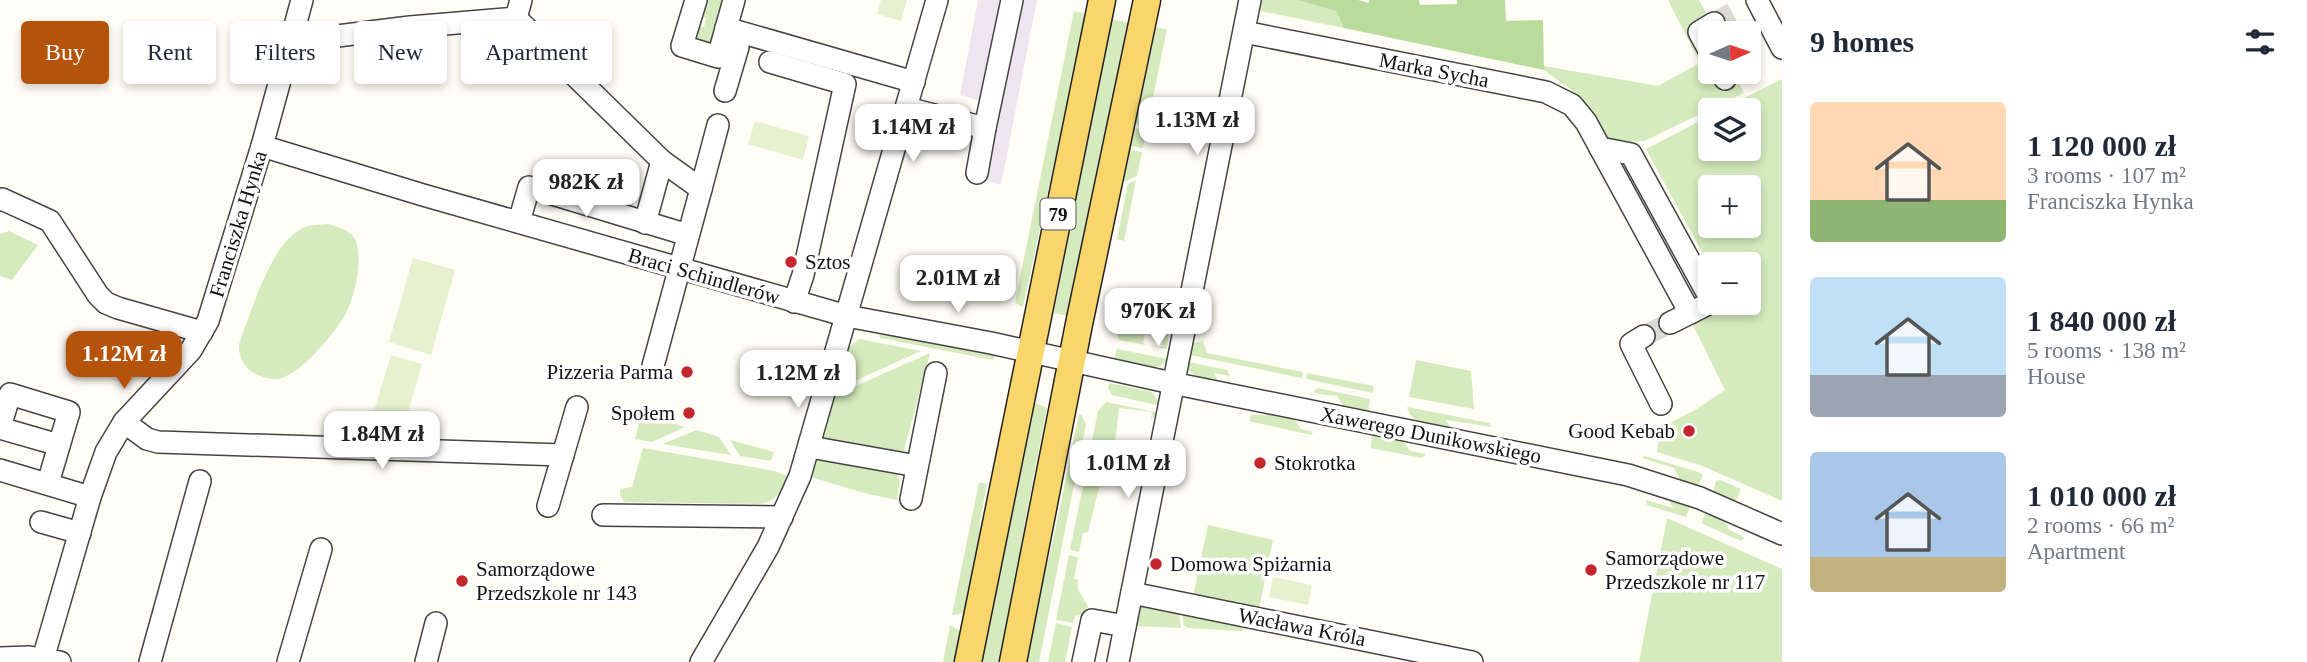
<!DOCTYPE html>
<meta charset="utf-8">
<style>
body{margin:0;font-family:"Times New Roman",serif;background:#f2f2f3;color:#1f2937;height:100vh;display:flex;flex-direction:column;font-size:26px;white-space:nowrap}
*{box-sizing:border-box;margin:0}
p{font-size:23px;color:#747a83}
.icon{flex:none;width:38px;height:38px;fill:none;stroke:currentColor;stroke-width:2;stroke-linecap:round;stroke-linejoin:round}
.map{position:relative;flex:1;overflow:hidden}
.panel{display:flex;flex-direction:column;background:#fff;width:525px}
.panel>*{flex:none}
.guide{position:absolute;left:21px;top:21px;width:665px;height:63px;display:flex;gap:14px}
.needle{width:46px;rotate:87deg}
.controls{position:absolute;left:1698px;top:21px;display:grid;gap:14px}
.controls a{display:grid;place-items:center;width:63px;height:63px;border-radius:7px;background:#fff;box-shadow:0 4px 10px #0003;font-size:35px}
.price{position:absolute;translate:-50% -60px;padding:0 16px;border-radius:14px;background:#fff;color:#222;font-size:23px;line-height:46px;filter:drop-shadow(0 2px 4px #0008)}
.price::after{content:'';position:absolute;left:50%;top:42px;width:21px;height:16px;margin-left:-10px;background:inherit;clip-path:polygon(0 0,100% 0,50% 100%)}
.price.selected{background:#b45309;color:#fff}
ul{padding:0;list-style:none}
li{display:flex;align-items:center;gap:21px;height:175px;padding:0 28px}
li span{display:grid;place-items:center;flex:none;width:196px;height:140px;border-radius:7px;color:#555}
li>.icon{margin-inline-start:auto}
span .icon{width:84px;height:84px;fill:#fffc;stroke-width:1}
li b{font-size:30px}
h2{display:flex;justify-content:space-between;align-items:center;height:84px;padding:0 28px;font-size:30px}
.chip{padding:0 24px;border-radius:7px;background:#fff;box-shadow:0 4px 10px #0003;font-size:24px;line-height:63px}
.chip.selected{background:#b45309;color:#fff}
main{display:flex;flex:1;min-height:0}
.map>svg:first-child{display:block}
.industrial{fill:#eee6ef}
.green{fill:#d5ebbd;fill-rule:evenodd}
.forest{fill:#b9dc9c}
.pitch{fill:#e6f2cf}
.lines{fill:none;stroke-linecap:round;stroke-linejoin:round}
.minor-tunnel{stroke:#dbdad3;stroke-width:21;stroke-dasharray:21 10;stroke-linecap:butt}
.minor-casing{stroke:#444;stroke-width:24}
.major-casing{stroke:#222;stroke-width:29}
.minor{stroke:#fff;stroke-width:21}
.major{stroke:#f9d66b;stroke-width:26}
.poi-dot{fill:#c4262e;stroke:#fff;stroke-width:2.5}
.labels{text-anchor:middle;stroke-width:7;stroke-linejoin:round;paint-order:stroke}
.shield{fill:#fff;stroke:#585858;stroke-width:2}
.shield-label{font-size:19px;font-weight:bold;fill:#111}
.street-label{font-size:21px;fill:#111;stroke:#fff}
.poi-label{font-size:21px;fill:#111;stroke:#fff;text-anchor:start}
</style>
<main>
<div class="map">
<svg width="1782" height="662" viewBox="0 0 1782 662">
<rect width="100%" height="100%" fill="#fffdf5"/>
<path class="industrial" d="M978,0H1037L1001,185L965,176L981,101L960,95Z"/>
<g class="green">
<path d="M703,0H725L713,39C706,47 701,45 694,38L699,26L704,27L706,18L701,16Z"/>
<path d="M1262,0H1297L1336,11L1344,28L1260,11Z"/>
<path d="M1668,0H1699L1711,22L1700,37L1691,42L1718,89L1737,80L1744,93L1644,141L1617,143L1608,141L1581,97L1544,70V66L1658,86L1700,63Z"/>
<path d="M1074,11L1086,14L1074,83L1052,172L1023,307L1015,303Z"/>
<path d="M1107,18L1134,24L1072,317L1054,313L1074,210L1095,74Z"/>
<path d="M1154,27L1167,29L1147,127L1135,124Z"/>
<path d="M1782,79V501L1700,465L1657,452L1660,428L1697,409L1725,390L1690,319L1718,303H1748V264H1710V267L1646,149L1710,116V149H1748V110H1720ZM1710,187H1748V226H1710Z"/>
<path d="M1134,128L1146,131L1143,148L1131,146L1130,150L1142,152L1137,176L1124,182L1129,136H1132Z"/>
<path d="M1136,180L1124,241L1117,239L1128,184Z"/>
<path d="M328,224C336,227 345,228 352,235C366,251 355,296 346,313C336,332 299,377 277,379C269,380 259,376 252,372C243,366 238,354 239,344C252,311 269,247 301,229C309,224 319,225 328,224Z"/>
<path d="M9,231L38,245L12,280L0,276V234Z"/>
<path d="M1118,316L1165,327L1169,334L1167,349L1149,346L1162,347L1165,329L1147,325L1143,342L1146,345L1119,340L1115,330Z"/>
<path d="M879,331L996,354L993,360L880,338Z"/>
<path d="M859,339L921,351L835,390L847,349Z"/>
<path d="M1203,341L1207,353L1303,372L1302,378L1190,355L1193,343Z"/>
<path d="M1117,349L1168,359L1161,366L1154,367L1114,358Z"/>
<path d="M930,353L904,450L901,453L825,442L822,438L833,396Z"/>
<path d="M1416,360L1471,371L1474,409L1409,397Z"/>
<path d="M1184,361L1227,370L1230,376L1214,373L1219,383C1205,379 1189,378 1184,361Z"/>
<path d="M1307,373L1374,386L1373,393L1306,379Z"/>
<path d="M1109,383L1152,392L1161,406L1112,395L1108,387Z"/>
<path d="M1317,388L1370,399L1368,413L1345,408L1337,396L1319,394L1314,392Z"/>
<path d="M1028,400L1047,408L1024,527L1015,604L1005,662H976Z"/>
<path d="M1106,402L1159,413L1151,419L1152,412L1119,408L1112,470L1104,469L1101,479L1085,476L1098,411Z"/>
<path d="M1407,407L1489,423L1492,427L1446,420L1451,429C1435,426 1411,426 1407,407Z"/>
<path d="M641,414L685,427L652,442L635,439Z"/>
<path d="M1079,414L1081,415L1086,424L1039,662H1023L1053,540Z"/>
<path d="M1279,414L1293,417L1301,429L1313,432L1311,435L1249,421L1251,415Z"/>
<path d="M697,430L719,437L731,455L662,444Z"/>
<path d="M1372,433L1402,439L1410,451L1426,454L1422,458L1371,448Z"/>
<path d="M730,440L774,452L771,461L740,456Z"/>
<path d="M643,448L775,471L787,476C780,492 779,499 761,504L624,502L620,495V489L632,487Z"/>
<path d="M1645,456L1701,473L1703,476L1697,487L1681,482L1674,468L1642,458Z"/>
<path d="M820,458L896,471L900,482L897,500L864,493L811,477L817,460Z"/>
<path d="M1720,480L1741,489L1737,499L1733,501L1713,492L1716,481Z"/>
<path d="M1084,481L1100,484L1088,532L1083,533L1079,552L1070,550Z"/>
<path d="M979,482L987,484L980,522L977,564L975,565L965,613L952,615Z"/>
<path d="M1667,496L1691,504L1686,517L1647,505L1646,500L1673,508Z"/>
<path d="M1706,510L1723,517L1728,529L1745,538L1741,541L1703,524L1702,522Z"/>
<path d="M1667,518L1782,569V662H1639Z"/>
<path d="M1208,525L1273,540L1259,609L1193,596Z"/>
<path d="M1069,555L1078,557L1074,579L1078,580V590L1088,606L1087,614L1075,616L1073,623L1056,620Z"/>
<path d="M1140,603L1178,606L1181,628L1135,626Z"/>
<path d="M1181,606L1250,620L1242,631L1187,628V626H1184Z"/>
<path d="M1056,623L1072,627L1065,662H1048Z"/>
<path d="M950,625L961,632L955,662H943Z"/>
</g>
<path class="forest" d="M1297,0H1358L1369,3V0H1419L1420,5L1457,4V0H1505L1506,21L1543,20L1544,70L1344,28L1336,11Z"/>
<g class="pitch">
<path d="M881,0H907L901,21L877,14Z"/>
<path d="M755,121L809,136L803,160L748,144Z"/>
<path d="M413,258L455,270L431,355L389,342Z"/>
<path d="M391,355L422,364L405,423L373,414Z"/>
<path d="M1273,577L1312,585L1308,605L1269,597Z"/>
</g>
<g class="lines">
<g class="minor-tunnel">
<path d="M1714,23L1740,9"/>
<path d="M1644,336L1670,323"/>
</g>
<defs>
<g id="minor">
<path d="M696,0L682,46L718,57L734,0"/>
<path d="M1757,0L1782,48"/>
<path d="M516,18L662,161"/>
<path d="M726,28L914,82"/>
<path d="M1244,32L1546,92L1572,105L1586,122L1690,313L1710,303"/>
<path d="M292,38L313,39L410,27L516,18L521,0"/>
<path d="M1710,52L1699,32L1714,23"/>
<path d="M770,62L845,84L803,275L794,302"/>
<path d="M1721,72L1725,79"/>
<path d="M725,91L738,47L735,31"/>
<path d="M907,108L985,128L1012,0"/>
<path d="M262,146L423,195L847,316L991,343L1172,383L1628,475L1700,498L1782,534"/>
<path d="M1600,148L1631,154L1710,298"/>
<path d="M977,173L985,128"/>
<path d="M701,189L718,125"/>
<path d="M0,200L2,199L50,221L98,295L106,303L118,308L202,332"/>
<path d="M519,222L529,187L688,235"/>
<path d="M645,223L662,161L701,189L653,366"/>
<path d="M1670,323L1690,313"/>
<path d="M1644,336L1631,344L1661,404"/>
<path d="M124,422L147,439L158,442L563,455"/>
<path d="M0,427L10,394L69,412L48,483"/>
<path d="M0,428L59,445"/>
<path d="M810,447L917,466"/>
<path d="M0,470L90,497"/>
<path d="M911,499L936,373"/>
<path d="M548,506L577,407"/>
<path d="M603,515L782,517"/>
<path d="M41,522L80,533"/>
<path d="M1132,593L1472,662"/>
<path d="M0,658L29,657L60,662"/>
<path d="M43,659L90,497L106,452L124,422L191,350L208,321L262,146L302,0"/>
<path d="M150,662L200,481"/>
<path d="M288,662L321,549"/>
<path d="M426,662L436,623"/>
<path d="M701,662L768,547L800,476L937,0"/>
<path d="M1083,662L1092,620L1125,626"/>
<path d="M1118,662L1250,0"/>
</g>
<g id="major">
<path d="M968,662L1102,0"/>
<path d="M1013,662L1079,324L1147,0"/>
</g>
</defs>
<use href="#minor" class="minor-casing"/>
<use href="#major" class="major-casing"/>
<use href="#minor" class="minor"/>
<use href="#major" class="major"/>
</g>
<g class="poi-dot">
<circle cx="791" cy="262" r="7"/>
<circle cx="687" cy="372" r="7"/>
<circle cx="689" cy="413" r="7"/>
<circle cx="1689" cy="431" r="7"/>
<circle cx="1260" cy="463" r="7"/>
<circle cx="1156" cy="564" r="7"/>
<circle cx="1591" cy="570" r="7"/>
<circle cx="462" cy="581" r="7"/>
</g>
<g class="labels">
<rect class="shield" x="1040.5" y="198.5" width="35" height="31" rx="5"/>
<g class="shield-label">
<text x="1058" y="221">79</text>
</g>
<g class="street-label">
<text transform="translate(1434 70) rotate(11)" y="7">Marka Sycha</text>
<text transform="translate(238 224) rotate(-73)" y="7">Franciszka Hynka</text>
<text transform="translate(704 276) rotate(16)" y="7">Braci Schindlerów</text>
<text transform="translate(1431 435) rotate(11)" y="7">Xawerego Dunikowskiego</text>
<text transform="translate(1302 627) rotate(11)" y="7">Wacława Króla</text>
</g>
<g class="poi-label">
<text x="805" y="269">Sztos</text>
<text x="673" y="379" text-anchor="end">Pizzeria Parma</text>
<text x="675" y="420" text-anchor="end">Społem</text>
<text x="1675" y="438" text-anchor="end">Good Kebab</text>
<text x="1274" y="470">Stokrotka</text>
<text x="1605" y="565">Samorządowe<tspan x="1605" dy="24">Przedszkole nr 117</tspan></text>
<text x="1170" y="571">Domowa Spiżarnia</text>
<text x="476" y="576">Samorządowe<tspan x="476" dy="24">Przedszkole nr 143</tspan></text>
</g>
</g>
</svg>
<div class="controls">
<a><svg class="needle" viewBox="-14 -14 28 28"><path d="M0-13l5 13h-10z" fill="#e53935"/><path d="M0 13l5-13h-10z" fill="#747a83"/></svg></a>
<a><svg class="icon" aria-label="layers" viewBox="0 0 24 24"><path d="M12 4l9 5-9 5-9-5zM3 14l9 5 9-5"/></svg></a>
<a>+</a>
<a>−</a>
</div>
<b class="price" style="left:1197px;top:157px">1.13M zł</b>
<b class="price" style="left:913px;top:164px">1.14M zł</b>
<b class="price" style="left:586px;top:219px">982K zł</b>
<b class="price" style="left:958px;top:315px">2.01M zł</b>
<b class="price" style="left:1158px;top:348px">970K zł</b>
<b class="price selected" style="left:124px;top:391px">1.12M zł</b>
<b class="price" style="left:798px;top:410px">1.12M zł</b>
<b class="price" style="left:382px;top:471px">1.84M zł</b>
<b class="price" style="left:1128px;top:500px">1.01M zł</b>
<div class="guide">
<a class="chip selected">Buy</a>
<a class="chip">Rent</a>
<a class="chip">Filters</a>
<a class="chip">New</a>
<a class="chip">Apartment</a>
</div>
</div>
<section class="panel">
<h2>9 homes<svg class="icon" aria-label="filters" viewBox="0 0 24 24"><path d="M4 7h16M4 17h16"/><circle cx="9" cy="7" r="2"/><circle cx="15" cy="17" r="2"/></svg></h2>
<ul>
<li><span style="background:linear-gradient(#ffd9b3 70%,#8fb573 0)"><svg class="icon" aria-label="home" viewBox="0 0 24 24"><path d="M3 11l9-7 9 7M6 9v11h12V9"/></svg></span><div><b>1 120 000 zł</b><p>3 rooms · 107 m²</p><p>Franciszka Hynka</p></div></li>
<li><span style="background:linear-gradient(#bfe0f5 70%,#9aa5b1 0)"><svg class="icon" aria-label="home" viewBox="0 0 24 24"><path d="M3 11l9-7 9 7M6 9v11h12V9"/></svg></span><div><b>1 840 000 zł</b><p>5 rooms · 138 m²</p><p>House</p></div></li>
<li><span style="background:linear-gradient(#a9c7e8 75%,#c2b280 0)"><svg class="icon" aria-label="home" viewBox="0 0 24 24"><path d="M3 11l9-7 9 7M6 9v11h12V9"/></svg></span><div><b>1 010 000 zł</b><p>2 rooms · 66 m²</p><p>Apartment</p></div></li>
</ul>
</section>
</main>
